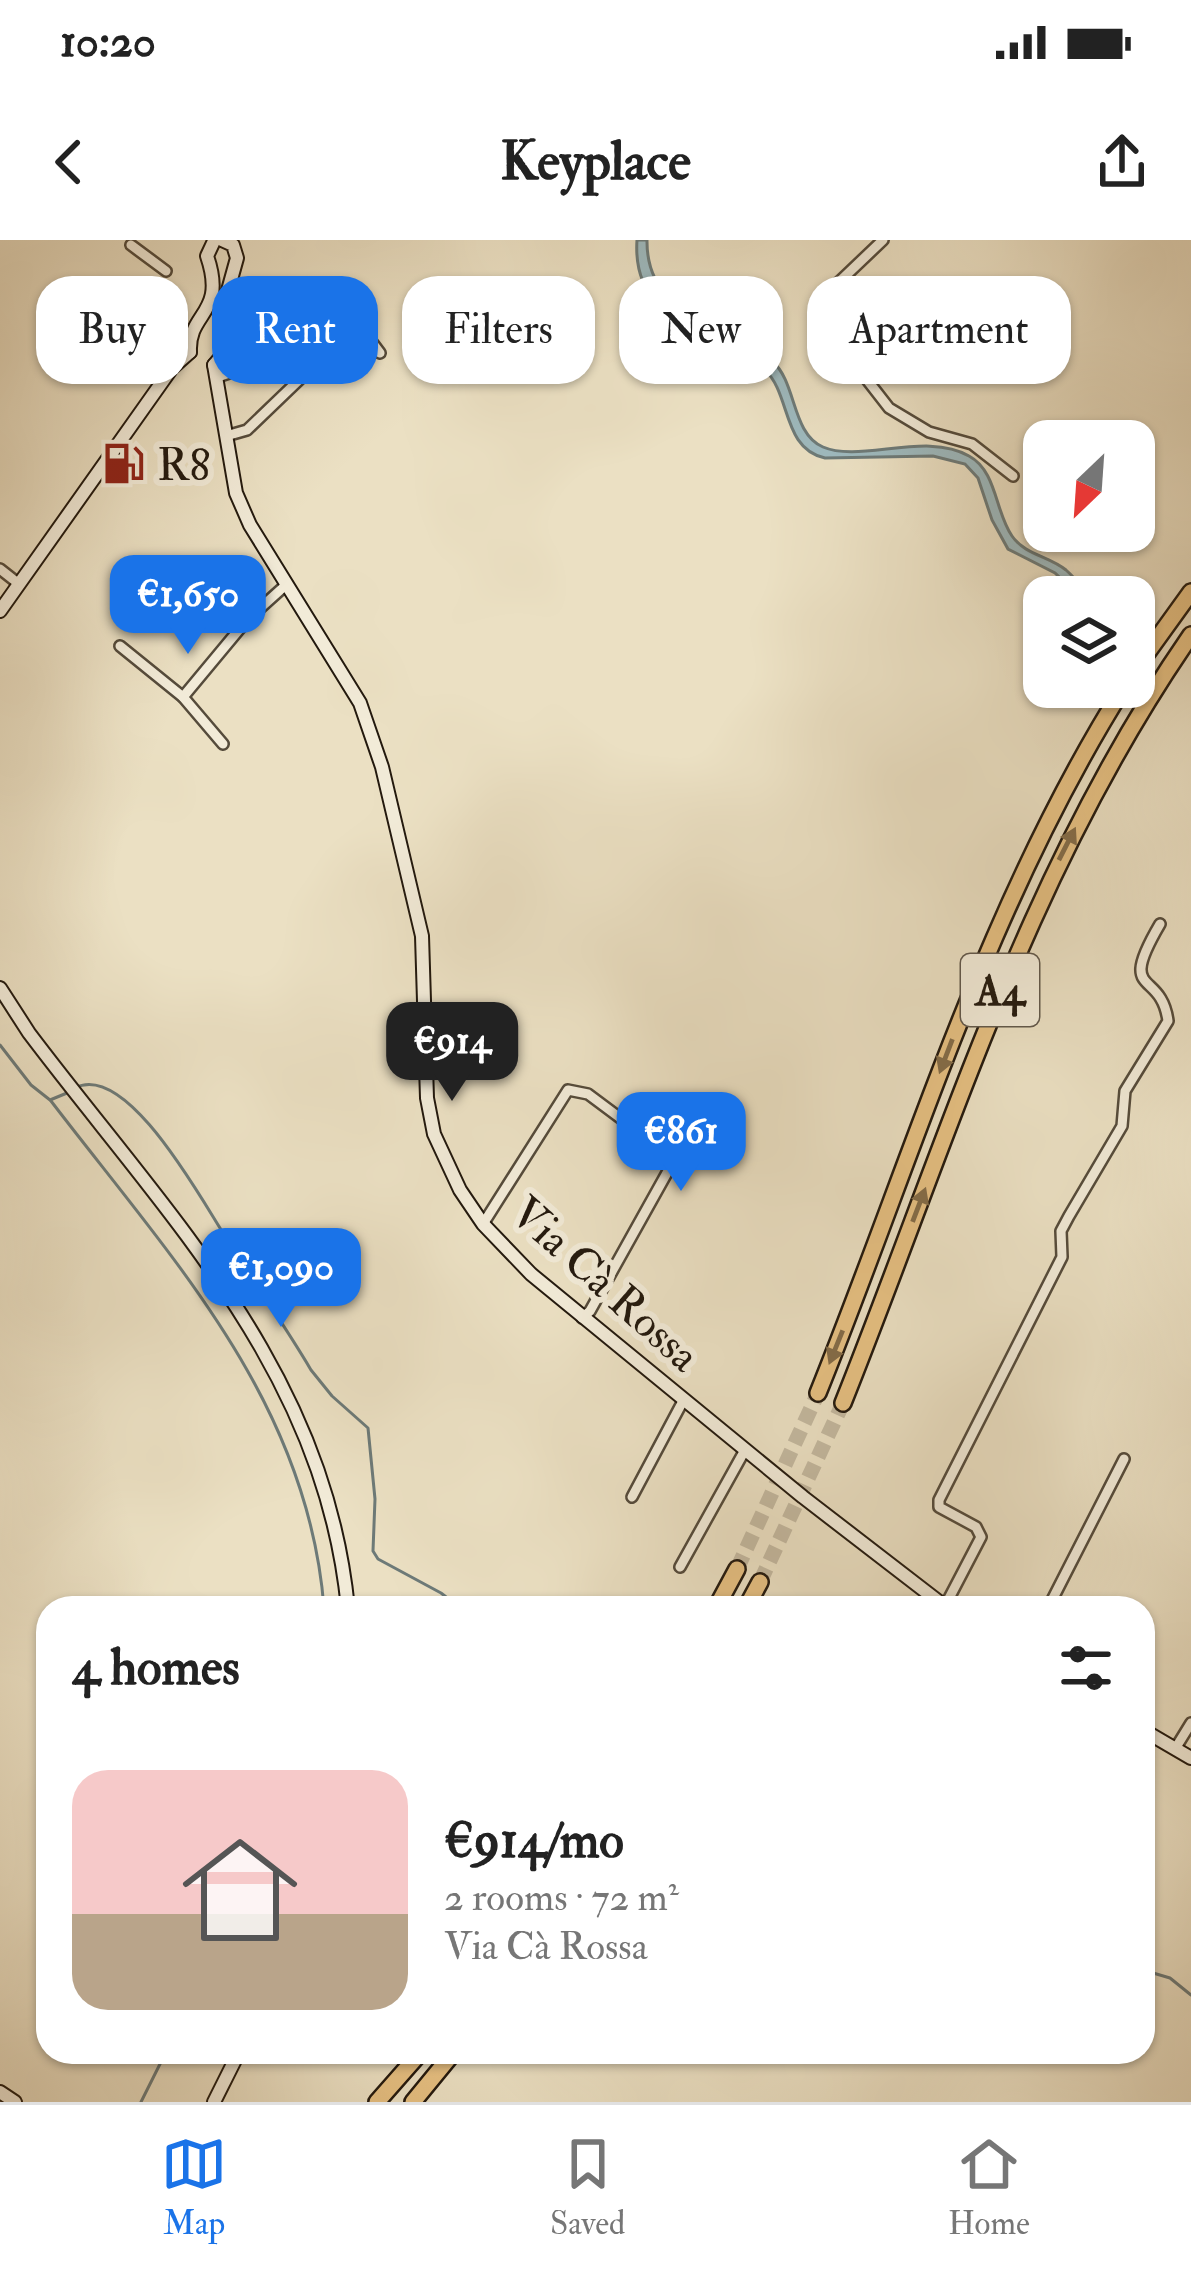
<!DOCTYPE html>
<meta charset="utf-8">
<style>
body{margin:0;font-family:"IM FELL Double Pica",serif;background:#f6f6f6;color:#222;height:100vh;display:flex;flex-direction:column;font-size:45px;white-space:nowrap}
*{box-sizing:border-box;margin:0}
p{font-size:39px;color:#767676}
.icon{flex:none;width:66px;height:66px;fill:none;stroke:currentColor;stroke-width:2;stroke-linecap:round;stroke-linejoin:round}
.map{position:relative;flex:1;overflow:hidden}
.drawer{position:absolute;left:36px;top:1356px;width:1119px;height:468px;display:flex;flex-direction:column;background:#fff;border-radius:36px;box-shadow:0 3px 9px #0004}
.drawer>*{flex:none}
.guide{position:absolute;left:36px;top:36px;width:1119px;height:108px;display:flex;gap:24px}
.needle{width:78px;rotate:205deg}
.tools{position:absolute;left:1023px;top:180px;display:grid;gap:24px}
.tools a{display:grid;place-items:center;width:132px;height:132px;border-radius:24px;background:#fff;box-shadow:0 3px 9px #0004;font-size:60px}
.price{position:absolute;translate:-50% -102px;padding:0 27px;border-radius:24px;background:#1a73e8;color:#fff;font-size:39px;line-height:78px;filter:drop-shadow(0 3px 6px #0008)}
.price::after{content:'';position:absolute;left:50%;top:72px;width:36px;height:27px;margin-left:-18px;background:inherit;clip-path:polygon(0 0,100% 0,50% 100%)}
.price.active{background:#222;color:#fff}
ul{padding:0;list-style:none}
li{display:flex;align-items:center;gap:36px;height:300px;padding:0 36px}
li+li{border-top:3px solid #e0e0e0}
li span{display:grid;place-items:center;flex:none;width:336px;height:240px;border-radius:36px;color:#555}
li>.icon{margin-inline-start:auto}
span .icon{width:144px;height:144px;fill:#fffc;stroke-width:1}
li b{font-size:51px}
h2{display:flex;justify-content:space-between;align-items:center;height:144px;padding:0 36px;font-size:51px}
.pill{padding:0 42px;border-radius:36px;background:#fff;box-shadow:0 3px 9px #0004;font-size:42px;line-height:108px}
.pill.active{background:#1a73e8;color:#fff}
.status{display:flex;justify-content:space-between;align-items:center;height:84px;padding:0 60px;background:#fff;direction:ltr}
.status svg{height:33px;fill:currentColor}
header{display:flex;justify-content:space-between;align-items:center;height:156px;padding:0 36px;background:#fff;font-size:54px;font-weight:700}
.tab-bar{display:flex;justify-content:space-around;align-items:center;height:168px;border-top:3px solid #e0e0e0;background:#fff;font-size:33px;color:#767676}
.tab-bar a{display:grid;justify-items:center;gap:6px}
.tab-bar .active{color:#1a73e8}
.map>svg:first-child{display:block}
.water{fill:#9ebabf;stroke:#6d7a78;stroke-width:3}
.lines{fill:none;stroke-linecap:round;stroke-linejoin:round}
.stream{stroke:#6d7a78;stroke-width:3}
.highway-tunnel{stroke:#c3b89f;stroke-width:15;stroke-dasharray:15 8;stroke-linecap:butt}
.street-casing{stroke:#554b3b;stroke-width:14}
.secondary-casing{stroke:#23190e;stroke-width:16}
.highway-casing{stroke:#23190e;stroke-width:20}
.street{stroke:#f2ebd8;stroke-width:9}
.secondary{stroke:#f2ebd8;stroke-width:12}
.highway{stroke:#e6c082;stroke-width:15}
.oneway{fill:#846c48}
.labels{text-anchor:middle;stroke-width:12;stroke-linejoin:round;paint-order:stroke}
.shield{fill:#f2ebd8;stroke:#61584b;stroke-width:3}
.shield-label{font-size:42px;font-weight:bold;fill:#23190e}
.poi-label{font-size:45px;fill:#23190e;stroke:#f2ebd8;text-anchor:start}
.street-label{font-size:45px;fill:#23190e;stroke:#f2ebd8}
</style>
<div class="status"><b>10:20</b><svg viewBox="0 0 49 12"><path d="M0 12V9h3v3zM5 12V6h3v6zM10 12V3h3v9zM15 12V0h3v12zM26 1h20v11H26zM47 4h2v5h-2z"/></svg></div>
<header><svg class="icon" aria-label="back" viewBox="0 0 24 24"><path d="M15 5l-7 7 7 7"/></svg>Keyplace<svg class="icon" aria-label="share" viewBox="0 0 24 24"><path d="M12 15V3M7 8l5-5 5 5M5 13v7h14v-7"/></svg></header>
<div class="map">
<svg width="1191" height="1862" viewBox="0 0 1191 1862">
<rect width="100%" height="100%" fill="#ebe0c3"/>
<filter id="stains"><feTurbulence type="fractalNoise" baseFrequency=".00167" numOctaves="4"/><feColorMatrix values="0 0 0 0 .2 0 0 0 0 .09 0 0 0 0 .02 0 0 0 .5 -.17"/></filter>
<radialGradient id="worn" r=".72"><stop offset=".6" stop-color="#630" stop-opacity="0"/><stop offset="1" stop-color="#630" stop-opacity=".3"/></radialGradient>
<path class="water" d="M637,0H647C646,79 726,82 772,121C797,142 791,193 823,207C860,223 927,191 969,216C997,231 995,272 1012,296C1025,315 1049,316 1066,330C1075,338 1083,348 1091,357H1080L1055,333L1008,309L992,280L978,238L965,224L933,216L825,218C782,209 791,154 765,130C718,86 631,88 637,0Z"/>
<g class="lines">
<g class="stream">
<path d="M0,805L31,845L50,860L67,853"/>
<path d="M75,848C127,821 202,961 225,996C253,1041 284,1084 311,1130L332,1156L368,1188L375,1259L373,1311L378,1319L441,1353L460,1368"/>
<path d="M51,861C171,1018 308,1161 324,1368"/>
<path d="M1143,1730L1170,1738L1191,1755"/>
<path d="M141,1862L166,1812"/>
</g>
<g class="highway-tunnel">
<path d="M737,1329L818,1153"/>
<path d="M760,1342L843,1163"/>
</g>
<defs>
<g id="street">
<path d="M883,0L818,62L815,73L889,168L929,192L972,204L1013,236"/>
<path d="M131,5L166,31"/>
<path d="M218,137L238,130L318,62"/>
<path d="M226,196L247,190L351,90L365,93L380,113"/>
<path d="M0,329L19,344"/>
<path d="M120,406L183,457"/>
<path d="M223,504L183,457L247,380L287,344"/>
<path d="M483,984L568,850L588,854L663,910L671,923L668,931L590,1071L582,1078"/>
<path d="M632,1257L683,1161"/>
<path d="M680,1327L745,1210"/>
<path d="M945,1366L981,1297L976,1287L939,1267V1260L1062,1017L1061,991L1069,976L1122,886L1125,851L1168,781C1161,728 1116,759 1160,684"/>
<path d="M1048,1368L1124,1219"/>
<path d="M1175,1509L1191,1483"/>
</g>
<g id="secondary">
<path d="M190,112C188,71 227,75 207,16L214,1"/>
<path d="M214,125L236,253L250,285L360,463L382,527L422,696L427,858L434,894L460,950L483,984L531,1034L803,1257L947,1368"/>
<path d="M214,125L228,108L227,54L237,18L233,5L222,0"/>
<path d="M0,371L172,128L190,112"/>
<path d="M0,748L29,793C167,976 324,1128 348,1368"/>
<path d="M1143,1490L1191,1518"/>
<path d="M0,1852L15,1862"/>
<path d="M214,1862L239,1812"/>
</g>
<g id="highway">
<path d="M1134,431L1191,352"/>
<path d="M818,1153C914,915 986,666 1124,447"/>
<path d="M843,1163C949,898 1026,633 1191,395"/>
<path d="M716,1368L737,1329"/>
<path d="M746,1368L760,1342"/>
<path d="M377,1862L421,1812"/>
<path d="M413,1862L454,1812"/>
</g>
</defs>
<use href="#street" class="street-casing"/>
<use href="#secondary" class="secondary-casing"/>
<use href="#highway" class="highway-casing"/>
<use href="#street" class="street"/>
<use href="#secondary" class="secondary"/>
<use href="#highway" class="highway"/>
</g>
<defs><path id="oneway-solid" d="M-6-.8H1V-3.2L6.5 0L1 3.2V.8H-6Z" transform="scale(3)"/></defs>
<g class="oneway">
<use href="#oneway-solid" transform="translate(1067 604) rotate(-63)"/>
<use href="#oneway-solid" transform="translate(946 816) rotate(111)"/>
<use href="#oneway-solid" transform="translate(919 965) rotate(-69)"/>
<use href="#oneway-solid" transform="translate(836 1107) rotate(112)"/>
</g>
<defs>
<symbol id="fuel-bare" viewBox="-9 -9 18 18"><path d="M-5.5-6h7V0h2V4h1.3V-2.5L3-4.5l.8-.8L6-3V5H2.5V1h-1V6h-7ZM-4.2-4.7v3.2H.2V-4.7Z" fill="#8f2418" stroke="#f2ebd8" stroke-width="2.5" paint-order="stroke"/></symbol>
</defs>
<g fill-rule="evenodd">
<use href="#fuel-bare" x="94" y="194" width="59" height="59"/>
</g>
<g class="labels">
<rect class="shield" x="961" y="714" width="78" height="72" rx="9"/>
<g class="shield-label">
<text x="1000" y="765">A4</text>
</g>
<g class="poi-label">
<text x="157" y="240">R8</text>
</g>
<g class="street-label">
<text transform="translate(606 1043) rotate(42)" y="16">Via Cà Rossa</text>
</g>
</g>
<rect width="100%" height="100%" filter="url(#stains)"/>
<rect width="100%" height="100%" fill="url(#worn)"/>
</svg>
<div class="tools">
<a><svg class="needle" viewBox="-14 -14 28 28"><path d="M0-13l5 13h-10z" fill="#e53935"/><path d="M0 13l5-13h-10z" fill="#767676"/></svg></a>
<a><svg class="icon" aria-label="layers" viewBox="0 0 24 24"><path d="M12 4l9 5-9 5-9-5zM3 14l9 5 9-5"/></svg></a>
</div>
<b class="price" style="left:188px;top:417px">€1,650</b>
<b class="price active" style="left:452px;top:864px">€914</b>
<b class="price" style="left:681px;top:954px">€861</b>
<b class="price" style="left:281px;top:1090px">€1,090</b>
<div class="guide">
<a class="pill">Buy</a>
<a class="pill active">Rent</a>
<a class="pill">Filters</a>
<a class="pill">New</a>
<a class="pill">Apartment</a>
</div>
<section class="drawer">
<h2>4 homes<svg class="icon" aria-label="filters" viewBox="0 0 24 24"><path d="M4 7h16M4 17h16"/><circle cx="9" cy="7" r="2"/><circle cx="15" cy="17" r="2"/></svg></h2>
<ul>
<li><span style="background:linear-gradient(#f6c9c9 60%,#b9a48a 0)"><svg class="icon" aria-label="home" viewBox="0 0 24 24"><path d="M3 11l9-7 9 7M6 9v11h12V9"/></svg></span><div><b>€914/mo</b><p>2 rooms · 72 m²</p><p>Via Cà Rossa</p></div></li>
</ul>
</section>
</div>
<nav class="tab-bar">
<a class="active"><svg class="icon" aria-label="map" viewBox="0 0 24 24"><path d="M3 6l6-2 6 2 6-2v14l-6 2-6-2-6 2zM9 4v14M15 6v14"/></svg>Map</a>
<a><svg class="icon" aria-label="saved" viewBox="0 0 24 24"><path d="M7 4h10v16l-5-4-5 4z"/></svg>Saved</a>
<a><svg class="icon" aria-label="home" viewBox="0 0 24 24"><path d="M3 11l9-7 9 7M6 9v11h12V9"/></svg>Home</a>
</nav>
